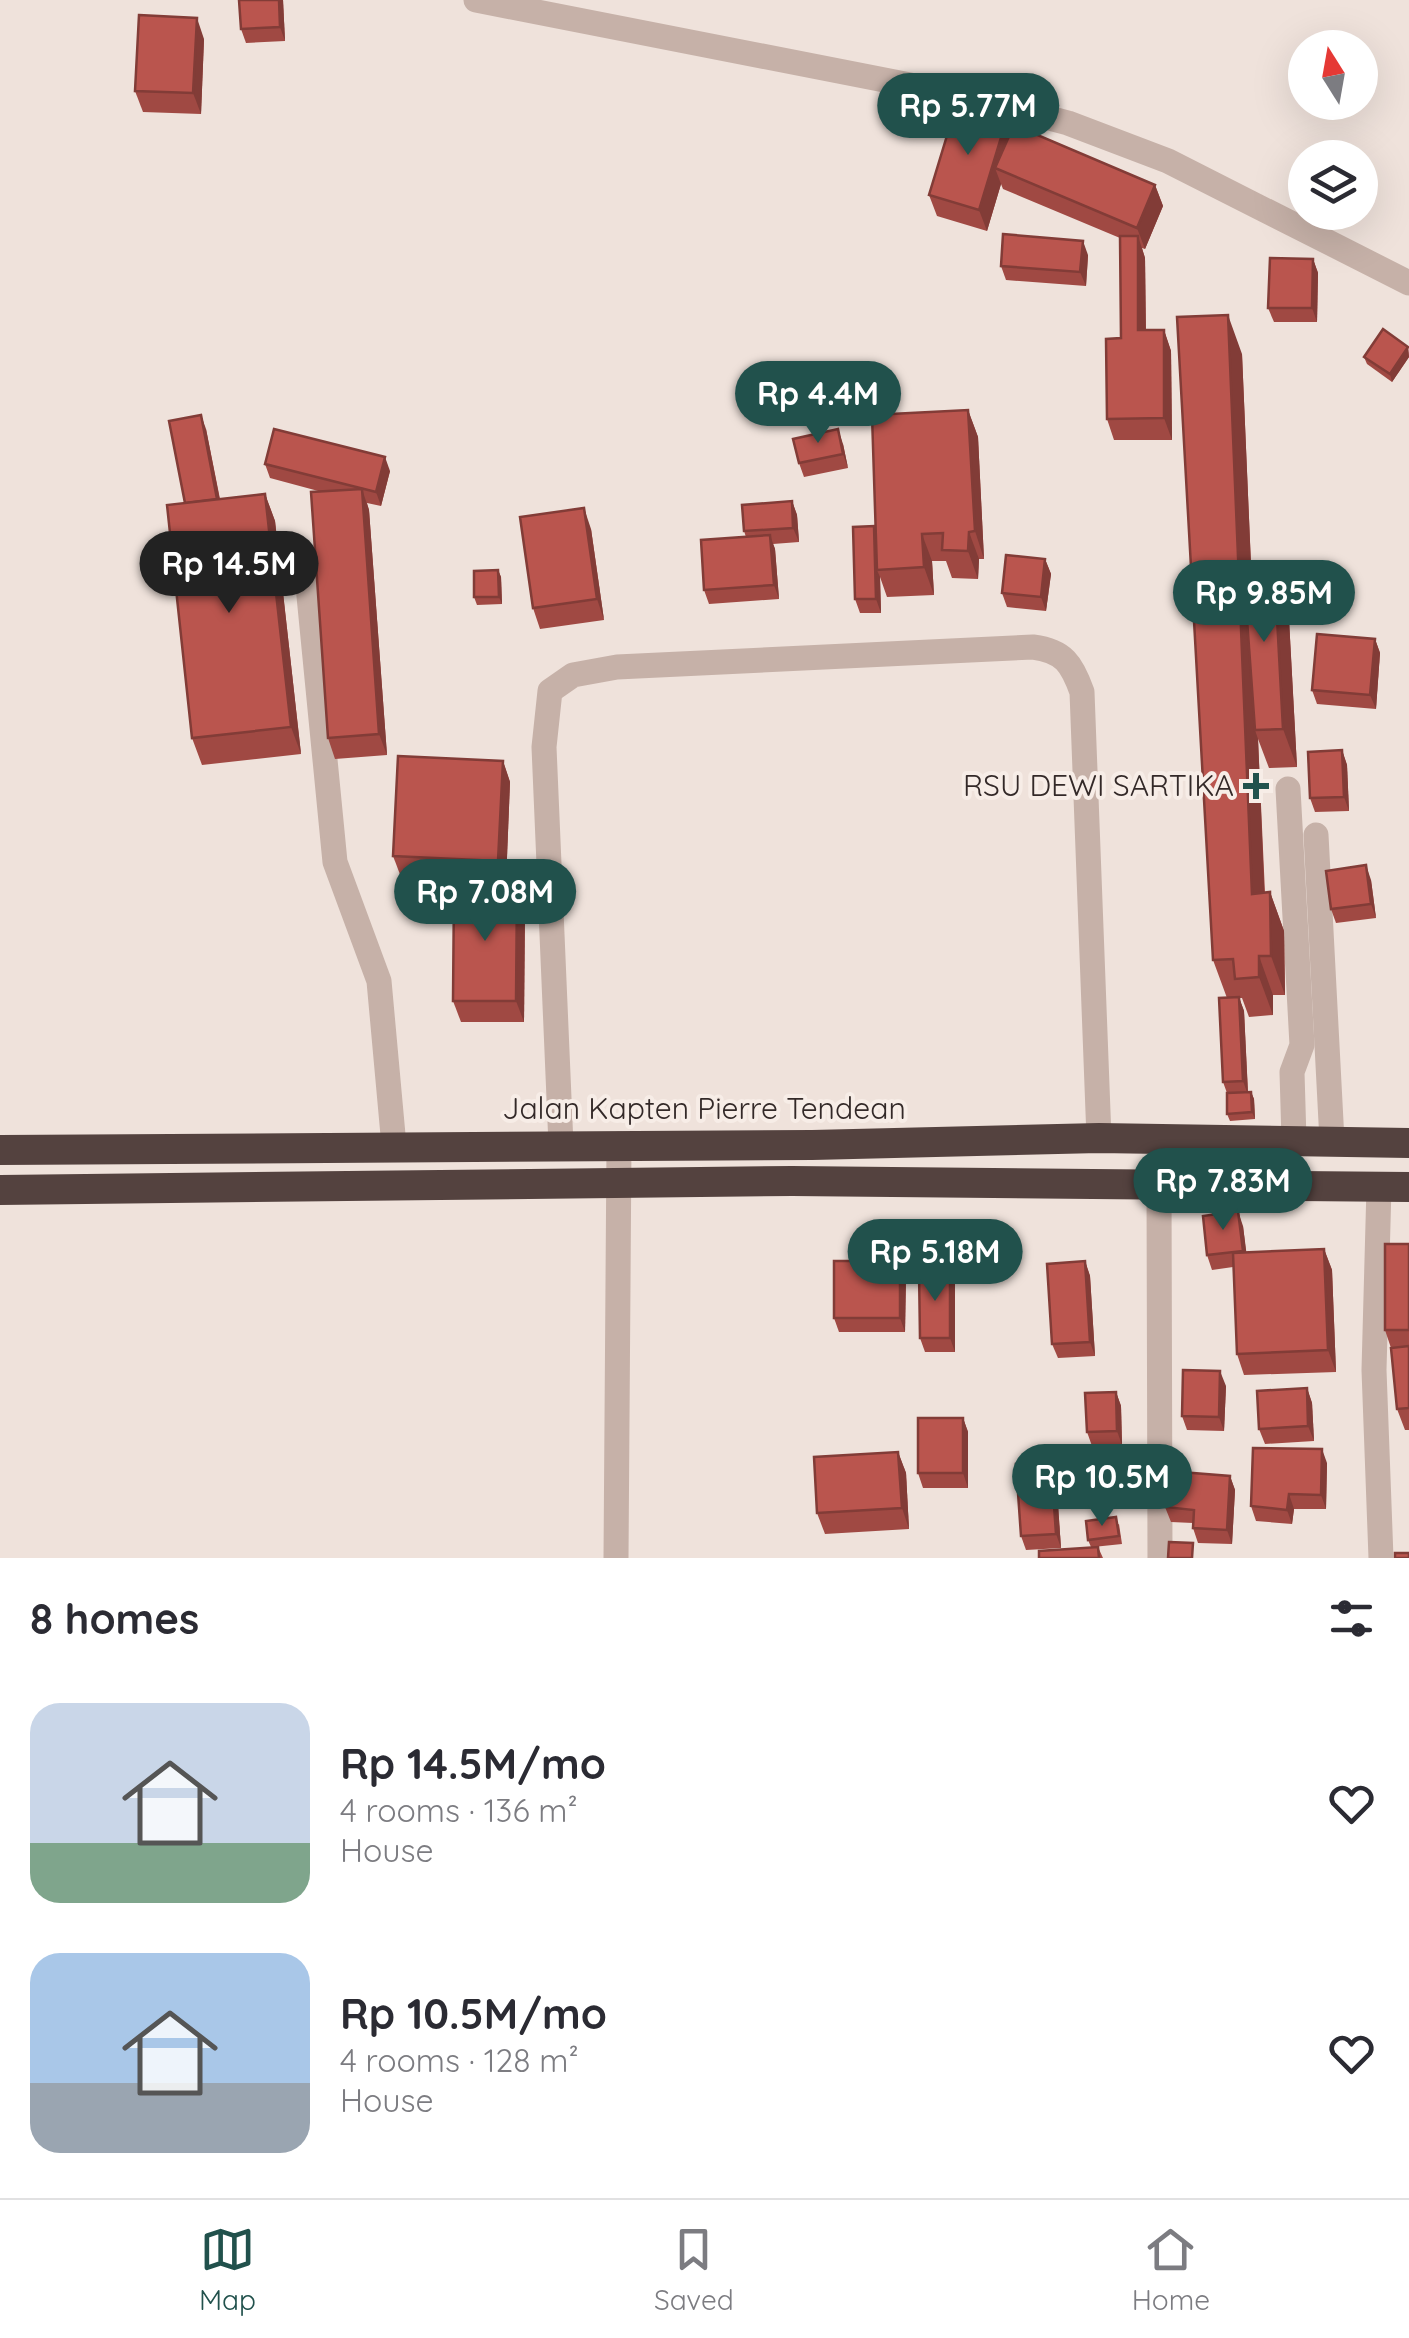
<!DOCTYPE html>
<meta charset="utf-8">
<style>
body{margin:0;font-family:Quicksand,sans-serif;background:#f2f2f3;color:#2b2b33;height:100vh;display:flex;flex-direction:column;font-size:38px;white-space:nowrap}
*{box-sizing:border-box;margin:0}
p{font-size:32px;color:#7c7c81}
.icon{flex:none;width:55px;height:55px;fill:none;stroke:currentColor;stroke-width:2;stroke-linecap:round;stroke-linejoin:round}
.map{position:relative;height:1558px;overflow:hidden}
.panel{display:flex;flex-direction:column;background:#fff;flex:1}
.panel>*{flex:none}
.needle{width:65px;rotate:349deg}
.tools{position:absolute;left:1288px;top:30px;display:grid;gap:20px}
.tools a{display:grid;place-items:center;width:90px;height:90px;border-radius:50%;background:#fff;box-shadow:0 10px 40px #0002;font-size:50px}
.price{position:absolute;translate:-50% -85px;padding:0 22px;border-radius:35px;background:#21514c;color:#fff;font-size:32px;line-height:65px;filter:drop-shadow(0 2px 5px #0008)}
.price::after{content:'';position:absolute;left:50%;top:60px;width:30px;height:22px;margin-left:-15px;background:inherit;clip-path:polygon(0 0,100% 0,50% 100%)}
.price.on{background:#222;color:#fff}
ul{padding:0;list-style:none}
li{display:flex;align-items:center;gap:30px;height:250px;padding:0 30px}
li span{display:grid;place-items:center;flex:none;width:280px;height:200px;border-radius:30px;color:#555}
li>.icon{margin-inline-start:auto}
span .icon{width:120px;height:120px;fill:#fffc;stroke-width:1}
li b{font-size:42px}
h2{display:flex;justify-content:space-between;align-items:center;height:120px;padding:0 30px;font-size:42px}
.tab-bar{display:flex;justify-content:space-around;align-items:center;height:140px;border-top:2px solid #e1e1e2;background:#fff;font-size:28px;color:#7c7c81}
.tab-bar a{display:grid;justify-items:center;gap:5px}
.tab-bar .on{color:#21514c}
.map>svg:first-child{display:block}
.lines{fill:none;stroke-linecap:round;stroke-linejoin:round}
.minor{stroke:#c6b1a8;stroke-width:25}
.highway{stroke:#54423f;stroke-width:30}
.wall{fill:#a04943}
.shaded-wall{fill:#823c37}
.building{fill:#ba554e;stroke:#823c37;stroke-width:2.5}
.poi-dot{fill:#21514c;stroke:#f7ede7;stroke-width:4}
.labels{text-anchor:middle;stroke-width:8;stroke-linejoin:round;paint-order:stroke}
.poi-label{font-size:30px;fill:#332928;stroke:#f7ede7;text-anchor:end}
.street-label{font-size:30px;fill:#332928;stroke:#f7ede7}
</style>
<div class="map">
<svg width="1409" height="1558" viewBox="0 0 1409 1558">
<rect width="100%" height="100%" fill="#efe2db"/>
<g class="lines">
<g class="minor">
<path d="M476,0L966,96L1068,123L1168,161L1409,283"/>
<path d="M308,586L335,862L379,981L394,1146"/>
<path d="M1288,789L1302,1045L1292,1072L1294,1140"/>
<path d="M1316,835L1332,1141"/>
<path d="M561,1145L544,747L550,691L573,675L617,667L1033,647C1064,651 1072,664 1082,692L1099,1138"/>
<path d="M1159,1184L1160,1558"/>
<path d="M1379,1187L1374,1370L1381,1558"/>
<path d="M616,1558L619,1144"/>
</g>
<g class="highway">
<path d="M0,1150L812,1145L1099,1138L1409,1143"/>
<path d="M0,1190L792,1181L1409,1187"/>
</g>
</g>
<g class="wall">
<path d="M283,0L285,41L246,43L241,29Z"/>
<path d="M204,39L201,114L143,112L135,91Z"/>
<path d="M1006,121L1011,133L1155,185L1163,206L1145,249L1142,248L1145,258L1146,330H1164L1171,351L1172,440H1114L1107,419L1121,338L1120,238L1003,189L1001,184L987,231L937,216L929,195Z"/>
<path d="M1088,255L1086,286L1006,280L1001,266Z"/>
<path d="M1313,259L1318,273L1317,322H1274L1268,308Z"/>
<path d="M1408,347L1409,357L1392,382L1367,364L1364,357Z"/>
<path d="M1242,354L1251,564L1274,562L1288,601L1297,767L1269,768L1258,739L1265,893L1270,892L1284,931L1285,995H1273V1015L1249,1017L1242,998H1239L1244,1011L1248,1092H1251L1254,1099L1255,1119L1230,1121L1227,1114V1093L1223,1082L1227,998L1213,960Z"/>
<path d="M968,410L978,437L984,559H979L978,579L952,578L946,561H932L934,595L887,597L880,577L881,613H860L855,599L876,533Z"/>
<path d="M206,429L220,499L265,494L275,521L301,754L202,765L192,738Z"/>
<path d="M843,444L848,468L804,477L799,463Z"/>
<path d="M265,464L390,471L381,506L367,503L369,510L387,755L335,759L328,738L322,492L270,478Z"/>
<path d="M792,501L797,515L799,542L773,544L775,549L779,599L709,604L704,590L746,537L744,531Z"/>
<path d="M591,529L604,620L540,629L533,608Z"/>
<path d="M1045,559L1051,574L1046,611L1007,607L1002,593Z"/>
<path d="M498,570L501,577L502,604L477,605L474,597Z"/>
<path d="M1375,639L1380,653L1376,709L1317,704L1312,690Z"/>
<path d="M1342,750L1347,765L1349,811L1315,812L1310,798Z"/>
<path d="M503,761L510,782L506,882L401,877L393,856Z"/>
<path d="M1371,880L1376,918L1336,923L1331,909Z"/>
<path d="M517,888L525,909L524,1022H461L453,1001Z"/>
<path d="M1243,1226L1246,1252L1324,1249L1332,1270L1336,1372L1244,1375L1237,1354L1233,1267L1212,1270L1207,1255Z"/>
<path d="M1409,1244V1430H1405L1397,1409L1391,1348L1385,1330Z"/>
<path d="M900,1261L906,1276L905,1332H839L834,1318Z"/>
<path d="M1085,1261L1090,1276L1095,1356L1058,1358L1052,1344Z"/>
<path d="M955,1284V1352H925L920,1338Z"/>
<path d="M1226,1386L1224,1431L1187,1430L1182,1416Z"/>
<path d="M1307,1388L1312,1403L1314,1441L1265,1444L1259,1429Z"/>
<path d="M1116,1392L1121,1406L1122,1445L1092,1446L1087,1432Z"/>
<path d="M963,1418L968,1432V1488H923L918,1473Z"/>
<path d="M898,1452L906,1473L909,1529L825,1534L817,1513Z"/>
<path d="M1116,1459L1121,1474L1124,1500L1070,1505L1065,1491Z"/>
<path d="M1327,1463L1326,1509H1294L1292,1524L1256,1521L1251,1506Z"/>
<path d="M1056,1476L1061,1548L1026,1550L1021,1536Z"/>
<path d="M1230,1476L1235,1490L1232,1544L1198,1543L1193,1528V1523L1171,1522L1165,1507Z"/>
<path d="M1119,1524L1122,1544L1093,1547H1098L1103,1558H1039L1091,1547L1088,1540Z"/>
</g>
<g class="shaded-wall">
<path d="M279,0H283L285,41L280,27Z"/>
<path d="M197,18L204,39L201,114L193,93Z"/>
<path d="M1006,121L1014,142L995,168L1001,184L987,231L979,210Z"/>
<path d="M1155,185L1163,206L1145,249L1137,228Z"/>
<path d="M1138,236L1145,258L1146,351L1138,330Z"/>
<path d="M1083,241L1088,255L1086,286L1080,272Z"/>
<path d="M1313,259L1318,273L1317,322L1312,308Z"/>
<path d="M1228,315L1242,354L1258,730H1255L1258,739L1266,932L1252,894Z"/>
<path d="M1164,330L1171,351L1172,440L1164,418Z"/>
<path d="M1408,347L1409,357L1392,382L1390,374Z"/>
<path d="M968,410L978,437L984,559L975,531Z"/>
<path d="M201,415L206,429L223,516L218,502Z"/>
<path d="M838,429L843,444L848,468L843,454Z"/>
<path d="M385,457L390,471L381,506L376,492Z"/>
<path d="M362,489L369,510L387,755L379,734Z"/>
<path d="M265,494L275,521L301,754L291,727Z"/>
<path d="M792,501L797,515L799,542L793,528Z"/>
<path d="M584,508L591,529L604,620L597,599Z"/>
<path d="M874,526L879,541L877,570L880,577L881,613L876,599Z"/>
<path d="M969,532L979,559L978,579L968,551Z"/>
<path d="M922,534L932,561L934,595L924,567Z"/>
<path d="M770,535L775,549L779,599L774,585Z"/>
<path d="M1045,559L1051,574L1046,611L1041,597Z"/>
<path d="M1274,562L1288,601L1297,767L1283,729Z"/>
<path d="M498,570L501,577L502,604L499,597Z"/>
<path d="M1375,639L1380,653L1376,709L1370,695Z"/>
<path d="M1342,750L1347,765L1349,811L1344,797Z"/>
<path d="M503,761L510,782L506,882L498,861Z"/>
<path d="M1366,865L1371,880L1376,918L1371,904Z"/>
<path d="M517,888L525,909L524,1022L516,1001Z"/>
<path d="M1270,892L1284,931L1285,995L1271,956Z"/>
<path d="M1259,956L1273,995V1015L1259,977Z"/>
<path d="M1239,997L1244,1011L1248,1095L1243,1081Z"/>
<path d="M1251,1092L1254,1099L1255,1119L1252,1112Z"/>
<path d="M1238,1211L1243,1226L1248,1265L1243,1251Z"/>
<path d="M1324,1249L1332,1270L1336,1372L1328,1350Z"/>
<path d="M900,1261L906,1276L905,1332L900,1318Z"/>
<path d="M1085,1261L1090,1276L1095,1356L1090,1342Z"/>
<path d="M950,1270L955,1284V1352L950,1338Z"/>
<path d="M1220,1371L1226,1386L1224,1431L1219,1417Z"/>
<path d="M1307,1388L1312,1403L1314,1441L1308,1426Z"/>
<path d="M1116,1392L1121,1406L1122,1445L1117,1431Z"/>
<path d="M963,1418L968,1432V1488L963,1473Z"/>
<path d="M1322,1449L1327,1463L1326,1509L1321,1495Z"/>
<path d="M898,1452L906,1473L909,1529L902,1508Z"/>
<path d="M1116,1459L1121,1474L1124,1500L1118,1485Z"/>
<path d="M1051,1461L1056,1476L1061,1548L1056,1534Z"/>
<path d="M1230,1476L1235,1490L1232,1544L1227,1530Z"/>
<path d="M1289,1494L1294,1509L1292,1524L1287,1510Z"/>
</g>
<g class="building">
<path d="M239,0H279L280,27L241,29Z"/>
<path d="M139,15L197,18L193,93L135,91Z"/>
<path d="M956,106L1006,121L979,210L929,195Z"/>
<path d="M1014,125L1155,185L1137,228L995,168Z"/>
<path d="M1003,234L1083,241L1080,272L1001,266Z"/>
<path d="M1120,236H1138V330H1164V418L1107,419L1106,339L1121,338Z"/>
<path d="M1270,258L1313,259L1312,308H1268Z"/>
<path d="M1228,315L1252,894L1270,892L1271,956H1259V977L1235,979L1233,959L1213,960L1177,317Z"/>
<path d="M1383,329L1408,347L1390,374L1364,357Z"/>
<path d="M968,410L975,531L969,532L968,551L942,550L943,533L922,534L924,567L877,570L872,415Z"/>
<path d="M201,415L217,499L185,503L169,421Z"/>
<path d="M274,429L385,457L376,492L265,464Z"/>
<path d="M838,429L843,454L799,463L793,439Z"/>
<path d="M362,489L379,734L328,738L311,492Z"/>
<path d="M265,494L291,727L192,738L167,505Z"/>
<path d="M792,501L793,528L744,531L742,505Z"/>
<path d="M584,508L597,599L533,608L520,517Z"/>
<path d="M874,526L876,599H855L853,527Z"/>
<path d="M770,535L774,585L704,590L701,540Z"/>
<path d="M1006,555L1045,559L1041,597L1002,593Z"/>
<path d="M1274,562L1283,729L1255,730L1243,564Z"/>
<path d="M498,570L499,597H474V571Z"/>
<path d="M1317,634L1375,639L1370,695L1312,690Z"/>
<path d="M1342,750L1344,797L1310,798L1308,752Z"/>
<path d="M398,756L503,761L498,861L393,856Z"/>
<path d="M1366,865L1371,904L1331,909L1326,871Z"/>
<path d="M454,888H517L516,1001H453Z"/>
<path d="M1239,997L1243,1081L1223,1082L1219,998Z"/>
<path d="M1251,1092L1252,1112L1227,1114V1093Z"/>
<path d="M1238,1211L1243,1251L1207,1255L1203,1216Z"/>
<rect x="1385" y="1244" width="24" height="86"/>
<path d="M1324,1249L1328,1350L1237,1354L1233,1253Z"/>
<rect x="834" y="1261" width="66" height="57"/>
<path d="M1085,1261L1090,1342L1052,1344L1047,1264Z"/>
<path d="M919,1270H950V1338H920Z"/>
<path d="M1409,1346V1408L1397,1409L1391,1348Z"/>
<path d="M1183,1370L1220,1371L1219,1417L1182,1416Z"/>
<path d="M1307,1388L1308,1426L1259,1429L1257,1391Z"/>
<path d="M1116,1392L1117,1431L1087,1432L1085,1393Z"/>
<rect x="918" y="1418" width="45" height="55"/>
<path d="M1253,1448L1322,1449L1321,1495L1289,1494L1287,1510L1251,1506Z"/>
<path d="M898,1452L902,1508L817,1513L814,1457Z"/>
<path d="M1116,1459L1118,1485L1065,1491L1062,1464Z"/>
<path d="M1051,1461L1056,1534L1021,1536L1016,1464Z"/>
<path d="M1168,1471L1230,1476L1227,1530L1193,1528L1194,1510L1165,1507Z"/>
<path d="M1116,1517L1119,1536L1088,1540L1086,1521Z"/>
<path d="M1169,1542L1193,1543L1192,1558H1168Z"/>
<path d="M1098,1547L1099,1558H1039V1551Z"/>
<rect x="1395" y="1553" width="14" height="5"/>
</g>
<path class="poi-dot" d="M1251 771h10v10h10v10h-10v10h-10v-10h-10v-10h10z"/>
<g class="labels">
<g class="poi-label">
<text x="1234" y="796">RSU DEWI SARTIKA</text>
</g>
<g class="street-label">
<text x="704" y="1119">Jalan Kapten Pierre Tendean</text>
</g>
</g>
</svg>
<div class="tools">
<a><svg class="needle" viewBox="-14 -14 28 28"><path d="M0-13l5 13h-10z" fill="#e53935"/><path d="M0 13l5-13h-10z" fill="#7c7c81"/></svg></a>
<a><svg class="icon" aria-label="layers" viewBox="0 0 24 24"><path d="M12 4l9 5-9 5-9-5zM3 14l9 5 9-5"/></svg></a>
</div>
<b class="price" style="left:968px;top:158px">Rp 5.77M</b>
<b class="price" style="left:818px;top:446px">Rp 4.4M</b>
<b class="price on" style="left:229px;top:616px">Rp 14.5M</b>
<b class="price" style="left:1264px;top:645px">Rp 9.85M</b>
<b class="price" style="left:485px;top:944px">Rp 7.08M</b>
<b class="price" style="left:1223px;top:1233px">Rp 7.83M</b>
<b class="price" style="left:935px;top:1304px">Rp 5.18M</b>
<b class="price" style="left:1102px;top:1529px">Rp 10.5M</b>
</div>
<section class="panel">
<h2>8 homes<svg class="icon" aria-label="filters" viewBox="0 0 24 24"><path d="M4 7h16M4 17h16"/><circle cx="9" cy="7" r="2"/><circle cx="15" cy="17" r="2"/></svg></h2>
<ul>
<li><span style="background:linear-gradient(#c9d6e8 70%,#7fa58c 0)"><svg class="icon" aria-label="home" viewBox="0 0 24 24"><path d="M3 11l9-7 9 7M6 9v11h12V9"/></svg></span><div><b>Rp 14.5M/mo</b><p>4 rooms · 136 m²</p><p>House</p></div><svg class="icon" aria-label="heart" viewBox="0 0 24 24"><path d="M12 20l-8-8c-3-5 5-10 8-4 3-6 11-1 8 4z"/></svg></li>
<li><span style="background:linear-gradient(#a9c7e8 65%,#9aa5b1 0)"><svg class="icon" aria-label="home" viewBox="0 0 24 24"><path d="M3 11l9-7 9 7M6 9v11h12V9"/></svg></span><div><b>Rp 10.5M/mo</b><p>4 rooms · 128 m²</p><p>House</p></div><svg class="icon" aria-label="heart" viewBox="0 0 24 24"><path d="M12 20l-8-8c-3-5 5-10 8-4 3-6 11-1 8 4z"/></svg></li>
</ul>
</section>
<nav class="tab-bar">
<a class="on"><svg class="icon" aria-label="map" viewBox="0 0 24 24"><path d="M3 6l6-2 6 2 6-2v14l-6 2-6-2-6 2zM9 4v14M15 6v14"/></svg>Map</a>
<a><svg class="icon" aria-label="saved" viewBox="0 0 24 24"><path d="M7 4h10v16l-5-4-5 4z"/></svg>Saved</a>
<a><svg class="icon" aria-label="home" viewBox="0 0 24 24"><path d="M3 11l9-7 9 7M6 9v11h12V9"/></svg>Home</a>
</nav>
